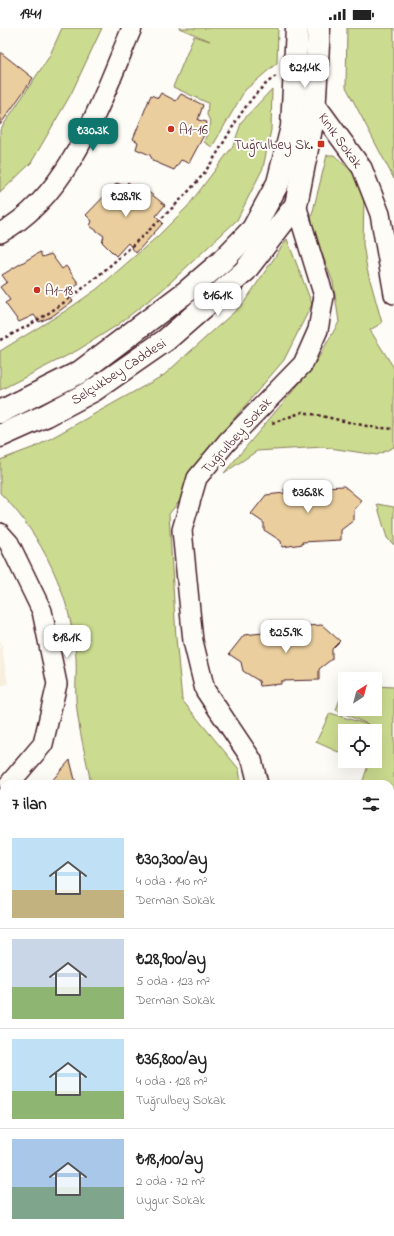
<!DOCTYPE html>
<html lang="tr">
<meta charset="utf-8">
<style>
body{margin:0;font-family:"Indie Flower",sans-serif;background:#f6f6f6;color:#222;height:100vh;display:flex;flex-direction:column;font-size:15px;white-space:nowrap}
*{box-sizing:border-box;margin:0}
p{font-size:13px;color:#767676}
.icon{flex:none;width:22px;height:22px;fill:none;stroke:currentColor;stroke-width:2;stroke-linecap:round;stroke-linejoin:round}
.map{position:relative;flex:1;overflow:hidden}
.drawer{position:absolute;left:0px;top:752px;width:394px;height:456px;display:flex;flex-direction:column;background:#fff;border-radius:12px 12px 0 0;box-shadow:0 4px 16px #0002}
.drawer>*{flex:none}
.needle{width:26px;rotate:36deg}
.buttons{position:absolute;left:338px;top:644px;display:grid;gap:8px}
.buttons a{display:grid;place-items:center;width:44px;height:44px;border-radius:0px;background:#fff;box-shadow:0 4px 16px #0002;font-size:20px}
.price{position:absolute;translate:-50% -34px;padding:0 9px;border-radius:8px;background:#fff;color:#222;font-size:13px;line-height:26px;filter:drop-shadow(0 1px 2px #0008)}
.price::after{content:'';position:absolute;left:50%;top:24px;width:12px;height:9px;margin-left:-6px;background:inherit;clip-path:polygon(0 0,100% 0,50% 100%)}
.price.active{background:#0f766e;color:#fff}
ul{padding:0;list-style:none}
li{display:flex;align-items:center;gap:12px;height:100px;padding:0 12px}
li+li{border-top:1px solid #e0e0e0}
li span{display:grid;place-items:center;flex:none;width:112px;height:80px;border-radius:0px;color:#555}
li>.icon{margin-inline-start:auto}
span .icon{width:48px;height:48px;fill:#fffc;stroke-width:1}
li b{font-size:17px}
h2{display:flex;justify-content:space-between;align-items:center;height:48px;padding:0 12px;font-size:17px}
.status{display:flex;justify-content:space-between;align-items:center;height:28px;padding:0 20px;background:#fff;direction:ltr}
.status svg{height:11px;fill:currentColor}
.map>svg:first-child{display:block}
.built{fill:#f7eedc}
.green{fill:#cbdb8f;stroke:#8a7d5d}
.building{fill:#eace9e;stroke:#4a1f2b}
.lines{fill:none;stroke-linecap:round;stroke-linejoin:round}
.minor-casing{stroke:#4a1f2b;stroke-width:22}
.tertiary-casing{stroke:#4a1f2b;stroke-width:25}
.path{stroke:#4a1f2b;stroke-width:2.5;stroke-dasharray:3 3;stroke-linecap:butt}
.minor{stroke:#fdfcf7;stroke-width:19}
.tertiary{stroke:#fdfcf7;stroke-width:22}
.poi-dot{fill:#c8321e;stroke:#fdfcf7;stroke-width:1.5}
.labels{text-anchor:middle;stroke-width:4;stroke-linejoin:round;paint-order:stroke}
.poi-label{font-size:14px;fill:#4a1f2b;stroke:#fdfcf7;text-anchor:start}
.street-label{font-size:14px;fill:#4a1f2b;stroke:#fdfcf7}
</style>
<div class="status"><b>19:41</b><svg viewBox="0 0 49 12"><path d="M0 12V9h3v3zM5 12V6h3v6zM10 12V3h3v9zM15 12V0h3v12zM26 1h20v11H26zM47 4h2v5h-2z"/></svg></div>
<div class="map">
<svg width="394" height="1208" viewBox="0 0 394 1208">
<rect width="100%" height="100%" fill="#fdfcf7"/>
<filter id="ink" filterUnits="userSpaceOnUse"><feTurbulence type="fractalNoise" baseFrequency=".025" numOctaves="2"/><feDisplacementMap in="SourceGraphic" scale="8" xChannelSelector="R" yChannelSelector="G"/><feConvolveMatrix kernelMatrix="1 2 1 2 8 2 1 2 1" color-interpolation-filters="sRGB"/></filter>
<g filter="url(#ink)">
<path class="built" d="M0,611L8,656L0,658Z"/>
<g class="green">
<path d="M62,0H102L71,66L31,135L0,165V102L49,29Z"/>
<path d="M179,0H278L277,35L245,62L212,119L204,114L211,95L207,87L208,75L173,59L194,8L210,13Z"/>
<path d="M347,0H394V151L346,59Z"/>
<path d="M272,61L271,102L263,140L237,192L161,263L116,298L78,322L0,362V323L67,282L97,261L158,208L188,178L233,118L242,93Z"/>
<path d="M327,127H334L354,145L364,168L363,216L367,241L382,295L370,302L394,340V419L377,427L323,419L257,423L224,445L313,339L339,294L333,254L310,195Z"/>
<path d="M287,211L312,276L284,332L220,407H234L169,486L176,610L182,672L239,741L241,756H91C86,729 78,700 76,672C75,658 77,644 76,630C72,570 42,506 0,465V432L37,418L164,347L243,276Z"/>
<path d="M377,476L394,479V517L387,510Z"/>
<path d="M345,657V681H375V658L394,659V969L390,965V756H362L368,737L360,733H375V703H345V727L316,714L330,685L372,698L336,682Z"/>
<path d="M4,815V835L0,829V816Z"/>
<path d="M0,878L4,887V956L0,958Z"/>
<path d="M4,977V1204H176L172,1208H0V981Z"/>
<path d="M390,977L394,983V1105L390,1108Z"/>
</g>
<g class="building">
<path d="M0,24L33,50L0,97Z"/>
<path d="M161,65L176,73L181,66L203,77L198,92L207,94L204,107L189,135L181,132L174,142L153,133L150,127L136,121L138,114L133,111L151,67L158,70Z"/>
<path d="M128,154L142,165L146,162L165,177L156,188L163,195L136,225L128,215L116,228L102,214L104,208L90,198L92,193L86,187L117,155L124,158Z"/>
<path d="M40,224L42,229L51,226L62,241L66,238L79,256L66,265L73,273L51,289L39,294L34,287L19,294L5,275L10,272L0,259L7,254L2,247Z"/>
<path d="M344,458L362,473L354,482V492L341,502V512L302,514L303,516L282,519L281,513L264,502V495L251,486L266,467L285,465L284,461Z"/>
<path d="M322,597L340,613L332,621V631L319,641V652L281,653V656L260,658L259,653L243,643L241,634L229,626L244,607L263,605L262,601Z"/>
<path d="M70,732L76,756H49Z"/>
</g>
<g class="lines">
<defs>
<g id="minor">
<path d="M314,74L362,140L380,186L394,266"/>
<path d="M0,205C71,167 102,70 132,0"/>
<path d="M0,505L9,515L42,583L57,656L43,716L9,756"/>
<path d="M258,756L252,732L205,662L193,613L182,502L197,450L227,414L303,336L318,302L324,268L296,177"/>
<path d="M390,1202L394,1197"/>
</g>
<g id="tertiary">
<path d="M0,384L80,344L186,264L221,234L253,201L278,155L292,99L297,0"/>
<path d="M0,408L47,387L94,362L166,312L245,243L296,177L314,85L319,0"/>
</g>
</defs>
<use href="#minor" class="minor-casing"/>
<use href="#tertiary" class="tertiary-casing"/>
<g class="path">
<path d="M0,312C52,288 93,254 135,215C158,194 181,173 201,149C227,116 240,73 276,48"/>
<path d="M272,395L303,384L371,399L394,401"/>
<path d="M390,965L394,969"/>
</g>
<use href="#minor" class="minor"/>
<use href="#tertiary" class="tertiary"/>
</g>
</g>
<g class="poi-dot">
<circle cx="171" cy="101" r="4"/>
<rect x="317" y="112" width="8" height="8" rx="2"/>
<circle cx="37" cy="262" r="4"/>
</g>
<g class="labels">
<g class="poi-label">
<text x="179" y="106">A1-16</text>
<text x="313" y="121" text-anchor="end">Tuğrulbey Sk.</text>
<text x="45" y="267">A1-18</text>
</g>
<g class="street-label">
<text transform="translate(341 112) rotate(54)" y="5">Kınık Sokak</text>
<text transform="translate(118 343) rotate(-33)" y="5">Selçukbey Caddesi</text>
<text transform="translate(236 407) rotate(-48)" y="5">Tuğrulbey Sokak</text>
</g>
</g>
</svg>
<div class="buttons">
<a><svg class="needle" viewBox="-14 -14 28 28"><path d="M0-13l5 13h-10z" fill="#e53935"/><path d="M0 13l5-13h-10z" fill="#767676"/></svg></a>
<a><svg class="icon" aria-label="locate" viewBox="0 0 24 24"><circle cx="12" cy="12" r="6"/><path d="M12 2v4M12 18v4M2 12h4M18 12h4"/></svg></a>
</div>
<b class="price" style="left:305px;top:61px">₺21.4K</b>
<b class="price active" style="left:93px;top:124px">₺30.3K</b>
<b class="price" style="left:126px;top:190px">₺28.9K</b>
<b class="price" style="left:218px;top:289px">₺16.1K</b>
<b class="price" style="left:308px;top:486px">₺36.8K</b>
<b class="price" style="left:286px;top:626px">₺25.9K</b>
<b class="price" style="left:67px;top:631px">₺18.1K</b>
<section class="drawer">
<h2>7 ilan<svg class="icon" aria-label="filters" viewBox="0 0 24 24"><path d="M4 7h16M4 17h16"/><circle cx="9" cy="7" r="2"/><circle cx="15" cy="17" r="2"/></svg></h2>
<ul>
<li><span style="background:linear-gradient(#bfe0f5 65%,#c2b280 0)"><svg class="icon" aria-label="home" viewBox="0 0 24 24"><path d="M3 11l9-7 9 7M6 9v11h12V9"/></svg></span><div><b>₺30,300/ay</b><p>4 oda · 140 m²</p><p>Derman Sokak</p></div></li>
<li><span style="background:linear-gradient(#c9d6e8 60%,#8fb573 0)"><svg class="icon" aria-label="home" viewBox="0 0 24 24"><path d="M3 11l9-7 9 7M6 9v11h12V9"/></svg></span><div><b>₺28,900/ay</b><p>5 oda · 123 m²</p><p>Derman Sokak</p></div></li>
<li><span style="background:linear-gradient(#bfe0f5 65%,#8fb573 0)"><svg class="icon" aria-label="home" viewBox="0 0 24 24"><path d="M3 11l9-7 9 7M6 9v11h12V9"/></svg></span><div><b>₺36,800/ay</b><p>4 oda · 128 m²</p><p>Tuğrulbey Sokak</p></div></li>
<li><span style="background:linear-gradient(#a9c7e8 60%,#7fa58c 0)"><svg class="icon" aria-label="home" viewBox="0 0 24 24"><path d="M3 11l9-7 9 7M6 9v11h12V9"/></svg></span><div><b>₺18,100/ay</b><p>2 oda · 72 m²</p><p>Uygur Sokak</p></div></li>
</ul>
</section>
</div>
